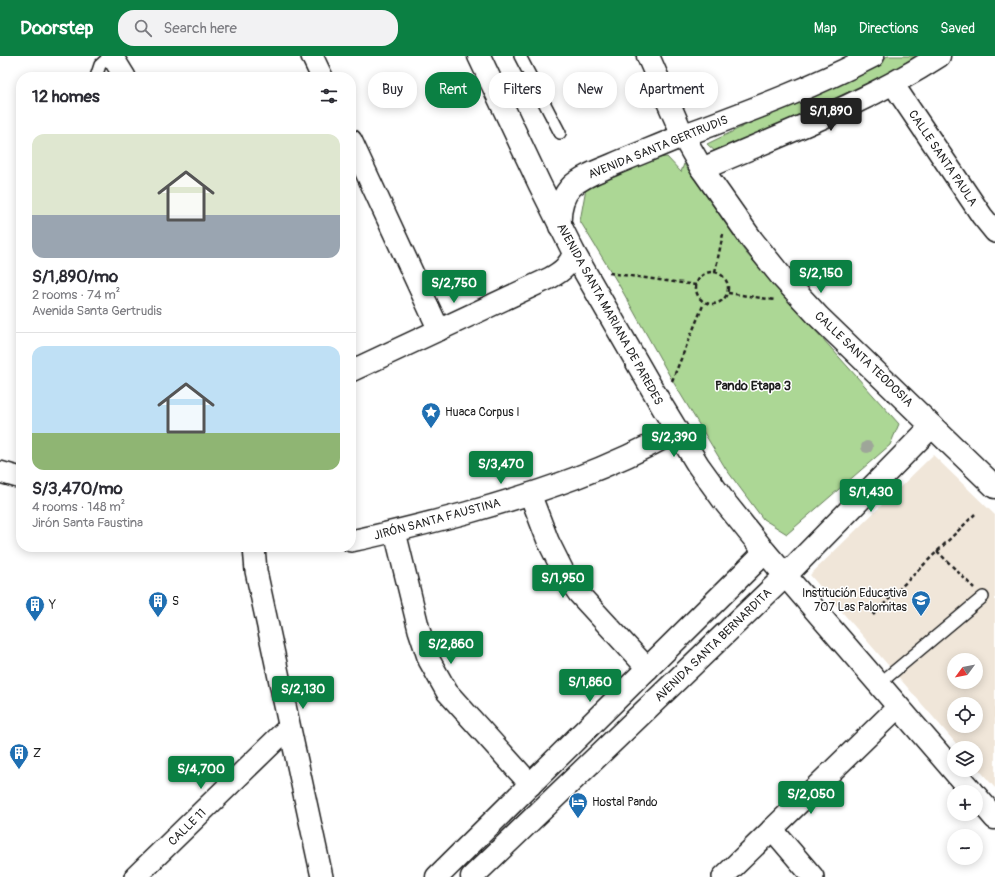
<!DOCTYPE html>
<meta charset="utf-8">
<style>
body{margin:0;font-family:Pangolin,sans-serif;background:#f2f2f3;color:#2b2b33;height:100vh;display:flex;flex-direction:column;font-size:15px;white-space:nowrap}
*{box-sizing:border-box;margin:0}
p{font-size:13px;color:#7c7c81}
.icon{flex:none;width:22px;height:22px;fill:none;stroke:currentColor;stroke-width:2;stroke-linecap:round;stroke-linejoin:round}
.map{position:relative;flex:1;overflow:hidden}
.details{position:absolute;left:16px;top:16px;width:340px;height:480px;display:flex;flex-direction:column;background:#fff;border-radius:16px;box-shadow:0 2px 10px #0003}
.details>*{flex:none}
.guide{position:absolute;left:368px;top:16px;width:380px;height:36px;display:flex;gap:8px}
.needle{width:26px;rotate:238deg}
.buttons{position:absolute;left:947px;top:597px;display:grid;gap:8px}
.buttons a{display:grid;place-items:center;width:36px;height:36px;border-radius:50%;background:#fff;box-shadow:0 2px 10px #0003;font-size:20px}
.price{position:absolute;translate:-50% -34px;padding:0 9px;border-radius:4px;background:#0b8043;color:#fff;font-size:13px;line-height:26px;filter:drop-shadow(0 1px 2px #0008)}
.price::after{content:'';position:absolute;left:50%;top:24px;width:12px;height:9px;margin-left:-6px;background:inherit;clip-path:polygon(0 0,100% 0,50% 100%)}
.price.selected{background:#222;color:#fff}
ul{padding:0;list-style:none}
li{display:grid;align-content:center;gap:8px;height:212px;padding:0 16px}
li+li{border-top:1px solid #e1e1e2}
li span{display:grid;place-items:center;height:124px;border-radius:12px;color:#555}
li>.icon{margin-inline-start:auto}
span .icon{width:72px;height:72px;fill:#fffc;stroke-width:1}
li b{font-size:17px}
h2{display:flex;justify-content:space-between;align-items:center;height:48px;padding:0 16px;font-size:17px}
.pill{padding:0 14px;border-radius:16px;background:#fff;box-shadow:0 2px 10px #0003;font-size:14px;line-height:36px}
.pill.selected{background:#0b8043;color:#fff}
header{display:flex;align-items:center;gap:24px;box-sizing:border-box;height:56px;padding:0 20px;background:#0b8043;color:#fff}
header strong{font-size:19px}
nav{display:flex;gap:22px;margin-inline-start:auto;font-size:14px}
.search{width:280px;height:36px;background:#f2f2f3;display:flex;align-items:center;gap:10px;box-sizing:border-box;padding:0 14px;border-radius:16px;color:#7c7c81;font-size:15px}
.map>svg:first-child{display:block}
.built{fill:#f0e6d9;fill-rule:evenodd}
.green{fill:#acd795;stroke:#647a58}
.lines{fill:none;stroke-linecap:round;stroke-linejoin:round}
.lane-casing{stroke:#1c1c1c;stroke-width:14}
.street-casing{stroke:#1c1c1c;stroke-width:24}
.secondary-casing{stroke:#1c1c1c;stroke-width:25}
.path{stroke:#1c1c1c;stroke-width:2.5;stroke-dasharray:4 3;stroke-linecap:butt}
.lane{stroke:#fff;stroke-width:11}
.street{stroke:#fff;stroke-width:21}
.secondary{stroke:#fff;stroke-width:22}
.tree{fill:#9ea699}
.labels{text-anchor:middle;stroke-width:3;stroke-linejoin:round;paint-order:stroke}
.street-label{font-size:12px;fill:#1c1c1c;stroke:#fff}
.poi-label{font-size:12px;fill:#1c1c1c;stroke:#fff;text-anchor:start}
.neighbourhood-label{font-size:13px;font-weight:bold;fill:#1c1c1c;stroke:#fff}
</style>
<header>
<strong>Doorstep</strong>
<div class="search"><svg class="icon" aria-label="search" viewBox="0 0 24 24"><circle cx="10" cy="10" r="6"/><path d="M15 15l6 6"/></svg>Search here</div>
<nav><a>Map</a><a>Directions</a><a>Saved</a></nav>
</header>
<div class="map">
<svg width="995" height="821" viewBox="0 0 995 821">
<rect width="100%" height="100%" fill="#fff"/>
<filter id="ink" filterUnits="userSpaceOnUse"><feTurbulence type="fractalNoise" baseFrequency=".025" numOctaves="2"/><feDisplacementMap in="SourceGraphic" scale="8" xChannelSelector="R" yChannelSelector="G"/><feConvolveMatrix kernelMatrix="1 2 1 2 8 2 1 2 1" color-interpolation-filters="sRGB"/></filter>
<g filter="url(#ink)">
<path class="built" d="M933,399L995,459V732L976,710V692H960L810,519ZM954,604H976V626H954ZM954,648H976V670H954Z"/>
<g class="green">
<path d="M888,0H916L894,14L718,98L707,88Z"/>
<path d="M667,101L681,116L684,108L746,197L899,368L890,389L787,478L763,463L726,413L672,324L619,229L580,165L586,132L648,103Z"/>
</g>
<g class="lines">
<defs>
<g id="lane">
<path d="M520,0L560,77"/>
<path d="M96,21L100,9L110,0"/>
<path d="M879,628L983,541"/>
</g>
<g id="street">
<path d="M112,0L125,21"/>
<path d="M312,0L322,21"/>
<path d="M893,28L982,160L995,176"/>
<path d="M351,84L439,274"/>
<path d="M351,315L550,222C563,215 568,210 574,197"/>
<path d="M0,416L21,422"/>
<path d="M530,438L548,485L563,515L579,538L648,613"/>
<path d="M395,476L419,574L429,604L447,636L531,729"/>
<path d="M351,485C390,477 428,467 466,457C541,436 609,413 677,375"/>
<path d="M254,491L256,515L322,821"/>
<path d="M772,773L813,821"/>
<path d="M135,821L289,671"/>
<path d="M723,821L898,651"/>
</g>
<g id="secondary">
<path d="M479,0L540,129L574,197L662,350L698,409L724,445L765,496L972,736"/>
<path d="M648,0L683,80L702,113L752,184L781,220L819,261L995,431"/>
<path d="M702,113C782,78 865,48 939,0"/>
<path d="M560,170C559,156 561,141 572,130C583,120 598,115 612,109C635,99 659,90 682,80C746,56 812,32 873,0"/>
<path d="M976,740L995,762"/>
<path d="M437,821L765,496"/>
<path d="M472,821L785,520L932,370"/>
</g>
</defs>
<use href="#lane" class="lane-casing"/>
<use href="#street" class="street-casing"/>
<use href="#secondary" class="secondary-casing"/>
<g class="path">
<circle cx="712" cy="232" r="16"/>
<path d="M715,216L723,178"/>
<path d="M609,217L696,229"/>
<path d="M728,237L775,244"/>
<path d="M672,325L704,247"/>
<path d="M937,495L974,532"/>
<path d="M873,559L975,458"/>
</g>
<use href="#lane" class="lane"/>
<use href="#street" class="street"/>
<use href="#secondary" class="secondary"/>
</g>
<circle class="tree" cx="867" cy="391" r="6"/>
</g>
<defs>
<symbol id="sight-pin" viewBox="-11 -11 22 30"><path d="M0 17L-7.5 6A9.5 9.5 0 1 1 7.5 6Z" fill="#1f6fb2" stroke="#fff"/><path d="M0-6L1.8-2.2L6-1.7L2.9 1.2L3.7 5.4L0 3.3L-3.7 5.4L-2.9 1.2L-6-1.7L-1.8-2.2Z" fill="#fff"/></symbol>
<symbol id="school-pin" viewBox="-11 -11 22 30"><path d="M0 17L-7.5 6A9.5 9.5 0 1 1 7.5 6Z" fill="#1f6fb2" stroke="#fff"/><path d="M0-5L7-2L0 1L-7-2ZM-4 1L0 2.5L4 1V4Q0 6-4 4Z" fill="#fff"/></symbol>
<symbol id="building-pin" viewBox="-11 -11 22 30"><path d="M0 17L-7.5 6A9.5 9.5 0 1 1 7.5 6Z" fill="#1f6fb2" stroke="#fff"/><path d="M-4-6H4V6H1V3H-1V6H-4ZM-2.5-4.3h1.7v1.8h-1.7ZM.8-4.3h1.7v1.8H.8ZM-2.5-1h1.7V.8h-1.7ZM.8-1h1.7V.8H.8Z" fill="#fff"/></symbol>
<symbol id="hotel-pin" viewBox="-11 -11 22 30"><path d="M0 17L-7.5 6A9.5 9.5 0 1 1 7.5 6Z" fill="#1f6fb2" stroke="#fff"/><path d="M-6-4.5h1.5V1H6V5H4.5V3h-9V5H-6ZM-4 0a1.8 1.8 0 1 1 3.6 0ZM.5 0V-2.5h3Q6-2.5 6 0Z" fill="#fff"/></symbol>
</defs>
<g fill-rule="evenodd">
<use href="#sight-pin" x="420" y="345" width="22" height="30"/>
<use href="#school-pin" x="910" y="533" width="22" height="30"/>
<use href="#building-pin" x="147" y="534" width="22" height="30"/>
<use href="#building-pin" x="24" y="538" width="22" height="30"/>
<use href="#building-pin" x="8" y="686" width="22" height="30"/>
<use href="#hotel-pin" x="567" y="735" width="22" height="30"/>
</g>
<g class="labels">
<g class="street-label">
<text transform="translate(658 91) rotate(-22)" y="4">AVENIDA SANTA GERTRUDIS</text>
<text transform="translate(943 102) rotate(56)" y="4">CALLE SANTA PAULA</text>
<text transform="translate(610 258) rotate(61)" y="4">AVENIDA SANTA MARIANA DE PAREDES</text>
<text transform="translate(864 303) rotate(44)" y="4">CALLE SANTA TEODOSIA</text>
<text transform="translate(437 463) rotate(-15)" y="4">JIRÓN SANTA FAUSTINA</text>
<text transform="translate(713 589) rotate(-44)" y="4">AVENIDA SANTA BERNARDITA</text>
<text transform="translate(187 771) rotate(-44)" y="4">CALLE 11</text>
</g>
<g class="poi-label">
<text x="445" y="360">Huaca Corpus I</text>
<text x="907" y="541" text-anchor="end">Institución Educativa<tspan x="907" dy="14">707 Las Palomitas</tspan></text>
<text x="172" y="549">S</text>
<text x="49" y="553">Y</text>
<text x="33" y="701">Z</text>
<text x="592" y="750">Hostal Pando</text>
</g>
<g class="neighbourhood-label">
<text x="753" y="334">Pando Etapa 3</text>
</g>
</g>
</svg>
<div class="buttons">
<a><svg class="needle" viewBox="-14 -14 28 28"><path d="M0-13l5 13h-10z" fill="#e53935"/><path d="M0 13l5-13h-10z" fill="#7c7c81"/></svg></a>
<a><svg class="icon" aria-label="locate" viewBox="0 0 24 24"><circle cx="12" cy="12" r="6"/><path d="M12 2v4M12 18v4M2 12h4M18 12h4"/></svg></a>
<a><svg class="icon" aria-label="layers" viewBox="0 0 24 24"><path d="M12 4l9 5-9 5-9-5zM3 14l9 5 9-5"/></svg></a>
<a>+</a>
<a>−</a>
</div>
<b class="price selected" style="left:831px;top:76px">S/1,890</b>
<b class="price" style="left:821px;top:238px">S/2,150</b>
<b class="price" style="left:454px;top:248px">S/2,750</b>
<b class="price" style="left:674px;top:402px">S/2,390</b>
<b class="price" style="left:501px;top:429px">S/3,470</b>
<b class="price" style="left:871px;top:457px">S/1,430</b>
<b class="price" style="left:563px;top:543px">S/1,950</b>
<b class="price" style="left:451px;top:609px">S/2,860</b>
<b class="price" style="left:590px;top:647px">S/1,860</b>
<b class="price" style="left:303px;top:654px">S/2,130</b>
<b class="price" style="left:201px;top:734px">S/4,700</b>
<b class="price" style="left:811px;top:759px">S/2,050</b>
<div class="guide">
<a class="pill">Buy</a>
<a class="pill selected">Rent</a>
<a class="pill">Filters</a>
<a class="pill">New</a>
<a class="pill">Apartment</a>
</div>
<section class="details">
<h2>12 homes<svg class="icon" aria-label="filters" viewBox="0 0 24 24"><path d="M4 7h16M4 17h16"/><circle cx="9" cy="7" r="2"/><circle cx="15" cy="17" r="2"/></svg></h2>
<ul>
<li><span style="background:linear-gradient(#dfe7d0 65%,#9aa5b1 0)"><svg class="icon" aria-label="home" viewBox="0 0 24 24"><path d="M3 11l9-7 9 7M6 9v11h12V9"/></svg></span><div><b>S/1,890/mo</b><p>2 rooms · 74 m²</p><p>Avenida Santa Gertrudis</p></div></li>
<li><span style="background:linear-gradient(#bfe0f5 70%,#8fb573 0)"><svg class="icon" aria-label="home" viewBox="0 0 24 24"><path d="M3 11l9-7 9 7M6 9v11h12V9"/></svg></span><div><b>S/3,470/mo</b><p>4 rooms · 148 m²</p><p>Jirón Santa Faustina</p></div></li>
</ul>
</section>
</div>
